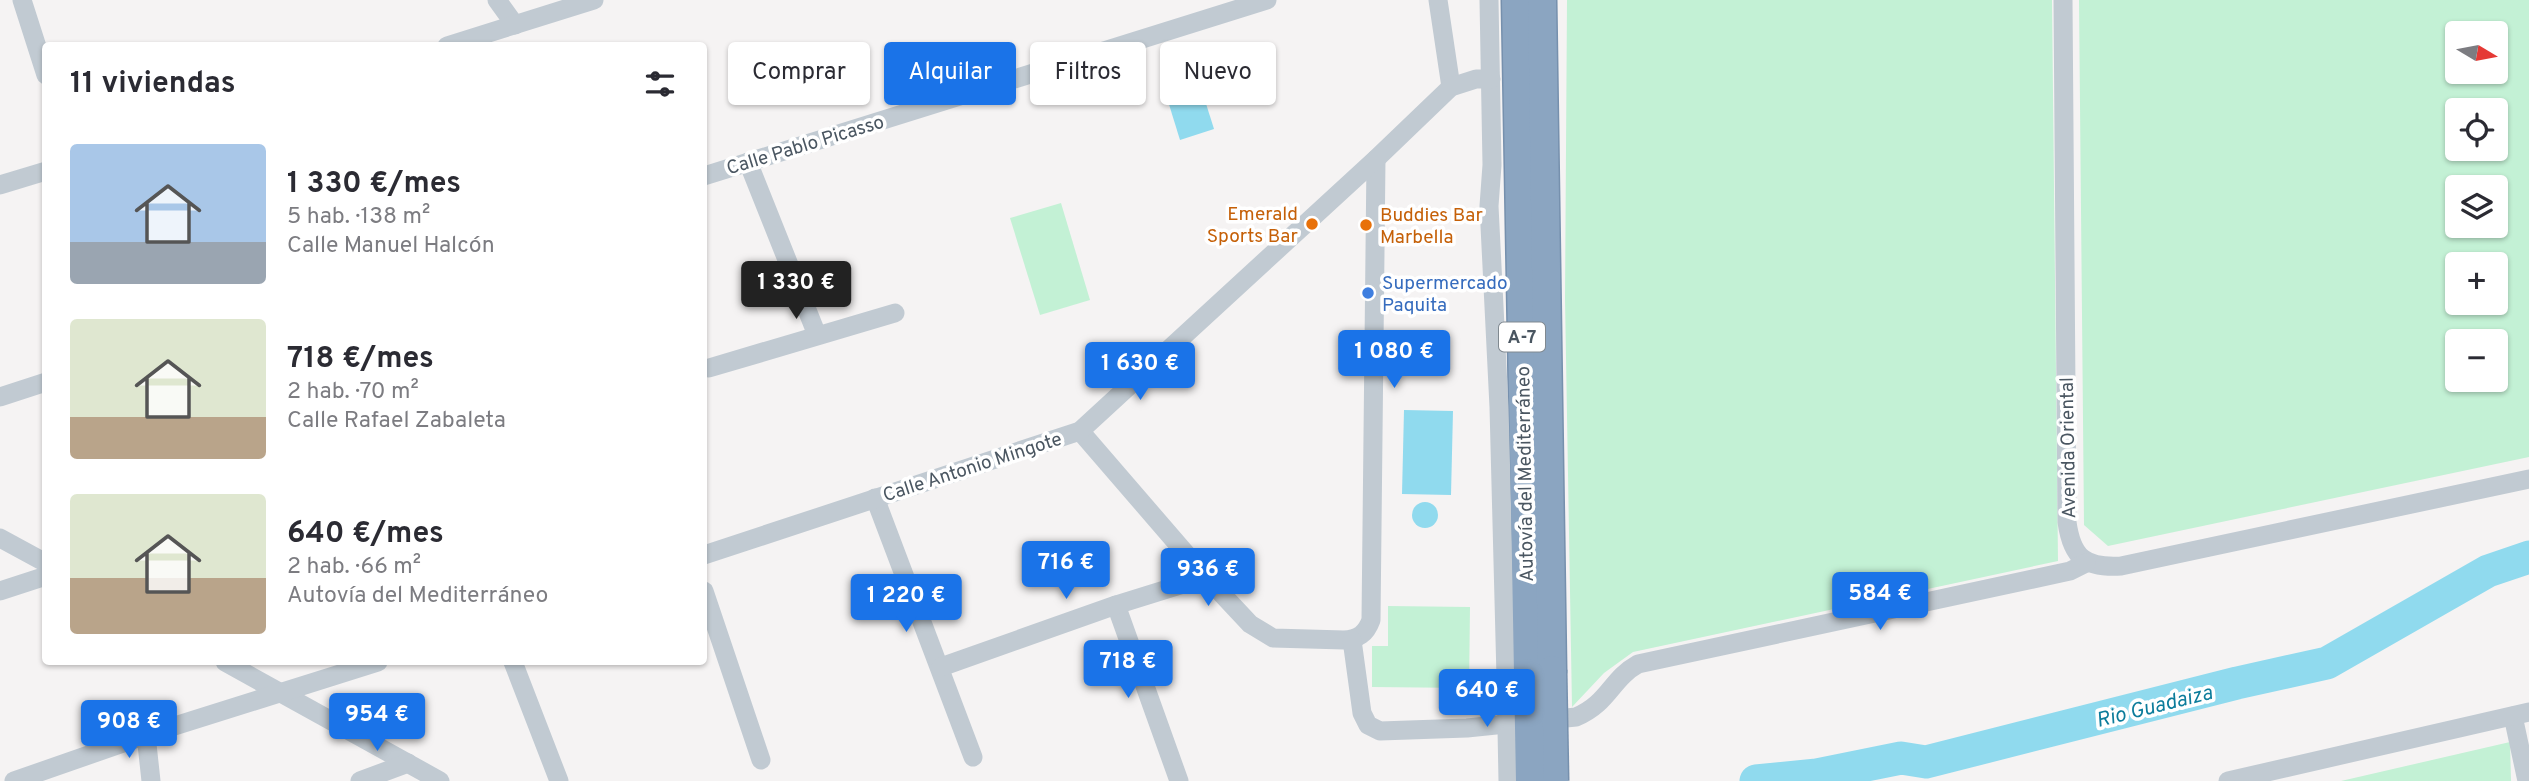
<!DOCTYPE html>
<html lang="es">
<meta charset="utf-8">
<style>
body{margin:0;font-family:Overpass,sans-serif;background:#f7f7f7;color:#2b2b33;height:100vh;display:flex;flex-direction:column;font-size:26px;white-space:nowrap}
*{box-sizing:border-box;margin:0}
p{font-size:23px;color:#7c7c81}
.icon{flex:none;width:38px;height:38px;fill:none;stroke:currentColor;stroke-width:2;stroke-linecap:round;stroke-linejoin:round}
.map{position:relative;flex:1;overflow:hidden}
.sheet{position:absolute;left:42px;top:42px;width:665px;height:623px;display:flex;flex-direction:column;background:#fff;border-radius:7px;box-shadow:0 2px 5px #0004}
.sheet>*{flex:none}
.hud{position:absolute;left:728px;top:42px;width:665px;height:63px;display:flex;gap:14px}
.needle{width:46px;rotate:100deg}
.controls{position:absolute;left:2445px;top:21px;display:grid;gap:14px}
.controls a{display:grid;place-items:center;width:63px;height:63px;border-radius:7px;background:#fff;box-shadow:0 2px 5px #0004;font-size:35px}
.price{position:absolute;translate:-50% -60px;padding:0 16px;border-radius:7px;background:#1a73e8;color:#fff;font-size:23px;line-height:46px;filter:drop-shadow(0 2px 4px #0008)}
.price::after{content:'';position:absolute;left:50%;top:42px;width:21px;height:16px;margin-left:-10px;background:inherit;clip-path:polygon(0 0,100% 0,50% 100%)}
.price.active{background:#222;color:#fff}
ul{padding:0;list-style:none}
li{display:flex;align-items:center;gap:21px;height:175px;padding:0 28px}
li span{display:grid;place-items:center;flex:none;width:196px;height:140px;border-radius:7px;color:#555}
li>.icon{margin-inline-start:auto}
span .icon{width:84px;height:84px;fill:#fffc;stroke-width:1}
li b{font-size:30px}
h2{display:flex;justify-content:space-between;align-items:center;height:84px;padding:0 28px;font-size:30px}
.chip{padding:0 24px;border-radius:7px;background:#fff;box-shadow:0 2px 5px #0004;font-size:24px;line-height:63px}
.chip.active{background:#1a73e8;color:#fff}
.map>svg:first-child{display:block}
.green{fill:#c3f1d5;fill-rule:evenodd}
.water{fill:#90daee}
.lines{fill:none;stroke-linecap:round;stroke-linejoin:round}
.river{stroke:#90daee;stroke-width:33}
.highway-casing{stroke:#7690ad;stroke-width:31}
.minor{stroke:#c1cad2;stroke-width:19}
.highway{stroke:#8ba5c1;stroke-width:28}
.highway-bridge-casing{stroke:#7690ad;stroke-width:31;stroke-linecap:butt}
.minor-bridge{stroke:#c1cad2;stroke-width:19}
.highway-bridge{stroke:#8ba5c1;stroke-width:28}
.food-dot{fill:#e8710a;stroke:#fff;stroke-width:2.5}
.shop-dot{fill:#3f7fe0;stroke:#fff;stroke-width:2.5}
.labels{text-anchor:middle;stroke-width:7;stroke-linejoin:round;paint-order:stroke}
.shield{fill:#fff;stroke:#808990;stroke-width:2}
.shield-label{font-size:18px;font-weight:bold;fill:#4a5661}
.street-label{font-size:19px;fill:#4a5661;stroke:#fff}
.food-label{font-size:19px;fill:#c56008;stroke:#fff;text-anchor:end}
.shop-label{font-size:19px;fill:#366cbe;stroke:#fff;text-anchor:start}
.water-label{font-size:21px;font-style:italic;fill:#0c7c9b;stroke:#fff}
</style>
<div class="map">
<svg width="2529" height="781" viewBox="0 0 2529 781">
<rect width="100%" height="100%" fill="#f5f3f3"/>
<g class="green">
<path d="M1567,0H2052L2058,561L1633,652L1604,673L1572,707L1565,299Z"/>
<path d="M2079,0H2529V457L2108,546L2084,525ZM2496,33V72H2457V33ZM2496,110V149H2457V110ZM2496,187V226H2457V187ZM2496,264V303H2457V264ZM2496,341V380H2457V341Z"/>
<path d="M1061,203L1090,300L1040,315L1010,218Z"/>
<path d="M1388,606L1470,607L1469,688L1372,687V646H1388Z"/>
<path d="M2510,742L2511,781H2341Z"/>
</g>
<g class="water">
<path d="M1197,75L1214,129L1180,140L1163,85Z"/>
<path d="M1404,410L1453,411L1451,495L1402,494Z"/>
<circle cx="1425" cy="515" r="13"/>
</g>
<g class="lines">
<path class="river" d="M1756,781L1817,775L1901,758L1926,762L2237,683L2327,663L2488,571L2529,557"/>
<defs>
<g id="highway">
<path d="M1516,0L1528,673"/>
<path d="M1542,0L1552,670"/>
</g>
</defs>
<use href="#highway" class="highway-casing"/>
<g class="minor">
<path d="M22,0L46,75"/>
<path d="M497,0L515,25"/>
<path d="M1438,0L1451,87"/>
<path d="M1489,0L1492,165L1489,206L1499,407L1506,677"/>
<path d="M2063,0L2067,522C2072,558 2085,568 2121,566L2529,479"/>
<path d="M447,46L594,0"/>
<path d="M748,162L817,335"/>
<path d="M704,176L1267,0"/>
<path d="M0,185L46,171"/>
<path d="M709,368L895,313"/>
<path d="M0,397L46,382"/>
<path d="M1080,431L1206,577L1250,624L1273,638L1344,640C1358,639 1366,634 1371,620L1376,159"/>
<path d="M875,498L973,757"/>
<path d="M0,538L46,563"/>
<path d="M704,555L1080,431L1376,159L1451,87L1476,79H1491"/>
<path d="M0,591L46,576"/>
<path d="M704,591L761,760"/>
<path d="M1116,605L1179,781"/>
<path d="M1352,640L1362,713L1368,725L1380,731L1467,728L1576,717C1609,703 1611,679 1638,664L2070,571L2086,563"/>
<path d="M225,662L440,781"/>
<path d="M513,662L559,781"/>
<path d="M941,667L1116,605L1206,577"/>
<path d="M2513,716L2527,781"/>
<path d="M146,735L151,781"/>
<path d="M14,781L146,735L378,662"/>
<path d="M360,781L408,763"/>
<path d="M2228,781L2529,712"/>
</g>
<use href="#highway" class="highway"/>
<defs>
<g id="highway-bridge">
<path d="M1552,670L1554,781"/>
<path d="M1528,673L1530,781"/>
</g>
</defs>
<use href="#highway-bridge" class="highway-bridge-casing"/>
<path class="minor-bridge" d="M1506,677L1508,781"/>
<use href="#highway-bridge" class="highway-bridge"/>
</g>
<g class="food-dot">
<circle cx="1312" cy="224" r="7"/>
<circle cx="1366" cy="225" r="7"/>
</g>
<circle class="shop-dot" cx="1368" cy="293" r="7"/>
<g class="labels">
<rect class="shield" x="1499" y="322.5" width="46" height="29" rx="5"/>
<g class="shield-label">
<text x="1522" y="343">A-7</text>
</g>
<g class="street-label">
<text transform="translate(805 144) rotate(-17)" y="7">Calle Pablo Picasso</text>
<text transform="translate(2067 448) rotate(-91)" y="7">Avenida Oriental</text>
<text transform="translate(972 466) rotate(-18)" y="7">Calle Antonio Mingote</text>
<text transform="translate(1524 474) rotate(-91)" y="7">Autovía del Mediterráneo</text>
</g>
<g class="food-label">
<text x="1298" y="220">Emerald<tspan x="1298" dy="22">Sports Bar</tspan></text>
<text x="1380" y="221" text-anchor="start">Buddies Bar<tspan x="1380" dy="22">Marbella</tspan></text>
</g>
<g class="shop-label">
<text x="1382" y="289">Supermercado<tspan x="1382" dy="22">Paquita</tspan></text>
</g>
<g class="water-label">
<text transform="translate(2154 706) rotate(-14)" y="7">Rio Guadaiza</text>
</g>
</g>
</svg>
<div class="controls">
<a><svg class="needle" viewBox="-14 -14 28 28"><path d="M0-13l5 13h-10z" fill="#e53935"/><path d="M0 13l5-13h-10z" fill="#7c7c81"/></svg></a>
<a><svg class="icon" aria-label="locate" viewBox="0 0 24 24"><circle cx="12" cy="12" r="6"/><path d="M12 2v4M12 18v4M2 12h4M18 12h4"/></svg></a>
<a><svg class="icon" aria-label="layers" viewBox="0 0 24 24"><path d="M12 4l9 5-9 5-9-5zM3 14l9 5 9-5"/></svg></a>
<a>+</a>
<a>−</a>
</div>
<b class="price active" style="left:796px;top:321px">1 330 €</b>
<b class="price" style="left:1394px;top:390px">1 080 €</b>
<b class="price" style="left:1140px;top:402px">1 630 €</b>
<b class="price" style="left:1066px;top:601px">716 €</b>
<b class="price" style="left:1208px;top:608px">936 €</b>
<b class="price" style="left:1880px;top:632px">584 €</b>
<b class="price" style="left:906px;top:634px">1 220 €</b>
<b class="price" style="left:1128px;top:700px">718 €</b>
<b class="price" style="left:1487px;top:729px">640 €</b>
<b class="price" style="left:377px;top:753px">954 €</b>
<b class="price" style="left:129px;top:760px">908 €</b>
<div class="hud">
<a class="chip">Comprar</a>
<a class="chip active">Alquilar</a>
<a class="chip">Filtros</a>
<a class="chip">Nuevo</a>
</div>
<section class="sheet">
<h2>11 viviendas<svg class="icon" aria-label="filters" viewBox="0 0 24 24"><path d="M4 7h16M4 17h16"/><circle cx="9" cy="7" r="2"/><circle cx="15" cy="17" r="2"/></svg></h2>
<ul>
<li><span style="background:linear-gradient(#a9c7e8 70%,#9aa5b1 0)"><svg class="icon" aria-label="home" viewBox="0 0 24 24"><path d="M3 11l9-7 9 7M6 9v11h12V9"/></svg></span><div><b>1 330 €/mes</b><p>5 hab. · 138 m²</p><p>Calle Manuel Halcón</p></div></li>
<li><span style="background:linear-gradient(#dfe7d0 70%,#b9a48a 0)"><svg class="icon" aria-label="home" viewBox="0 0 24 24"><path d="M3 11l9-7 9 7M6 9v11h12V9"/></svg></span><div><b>718 €/mes</b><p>2 hab. · 70 m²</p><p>Calle Rafael Zabaleta</p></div></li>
<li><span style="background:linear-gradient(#dfe7d0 60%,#b9a48a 0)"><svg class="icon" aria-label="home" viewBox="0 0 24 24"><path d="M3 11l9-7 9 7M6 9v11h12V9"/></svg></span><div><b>640 €/mes</b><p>2 hab. · 66 m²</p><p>Autovía del Mediterráneo</p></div></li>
</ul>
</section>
</div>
